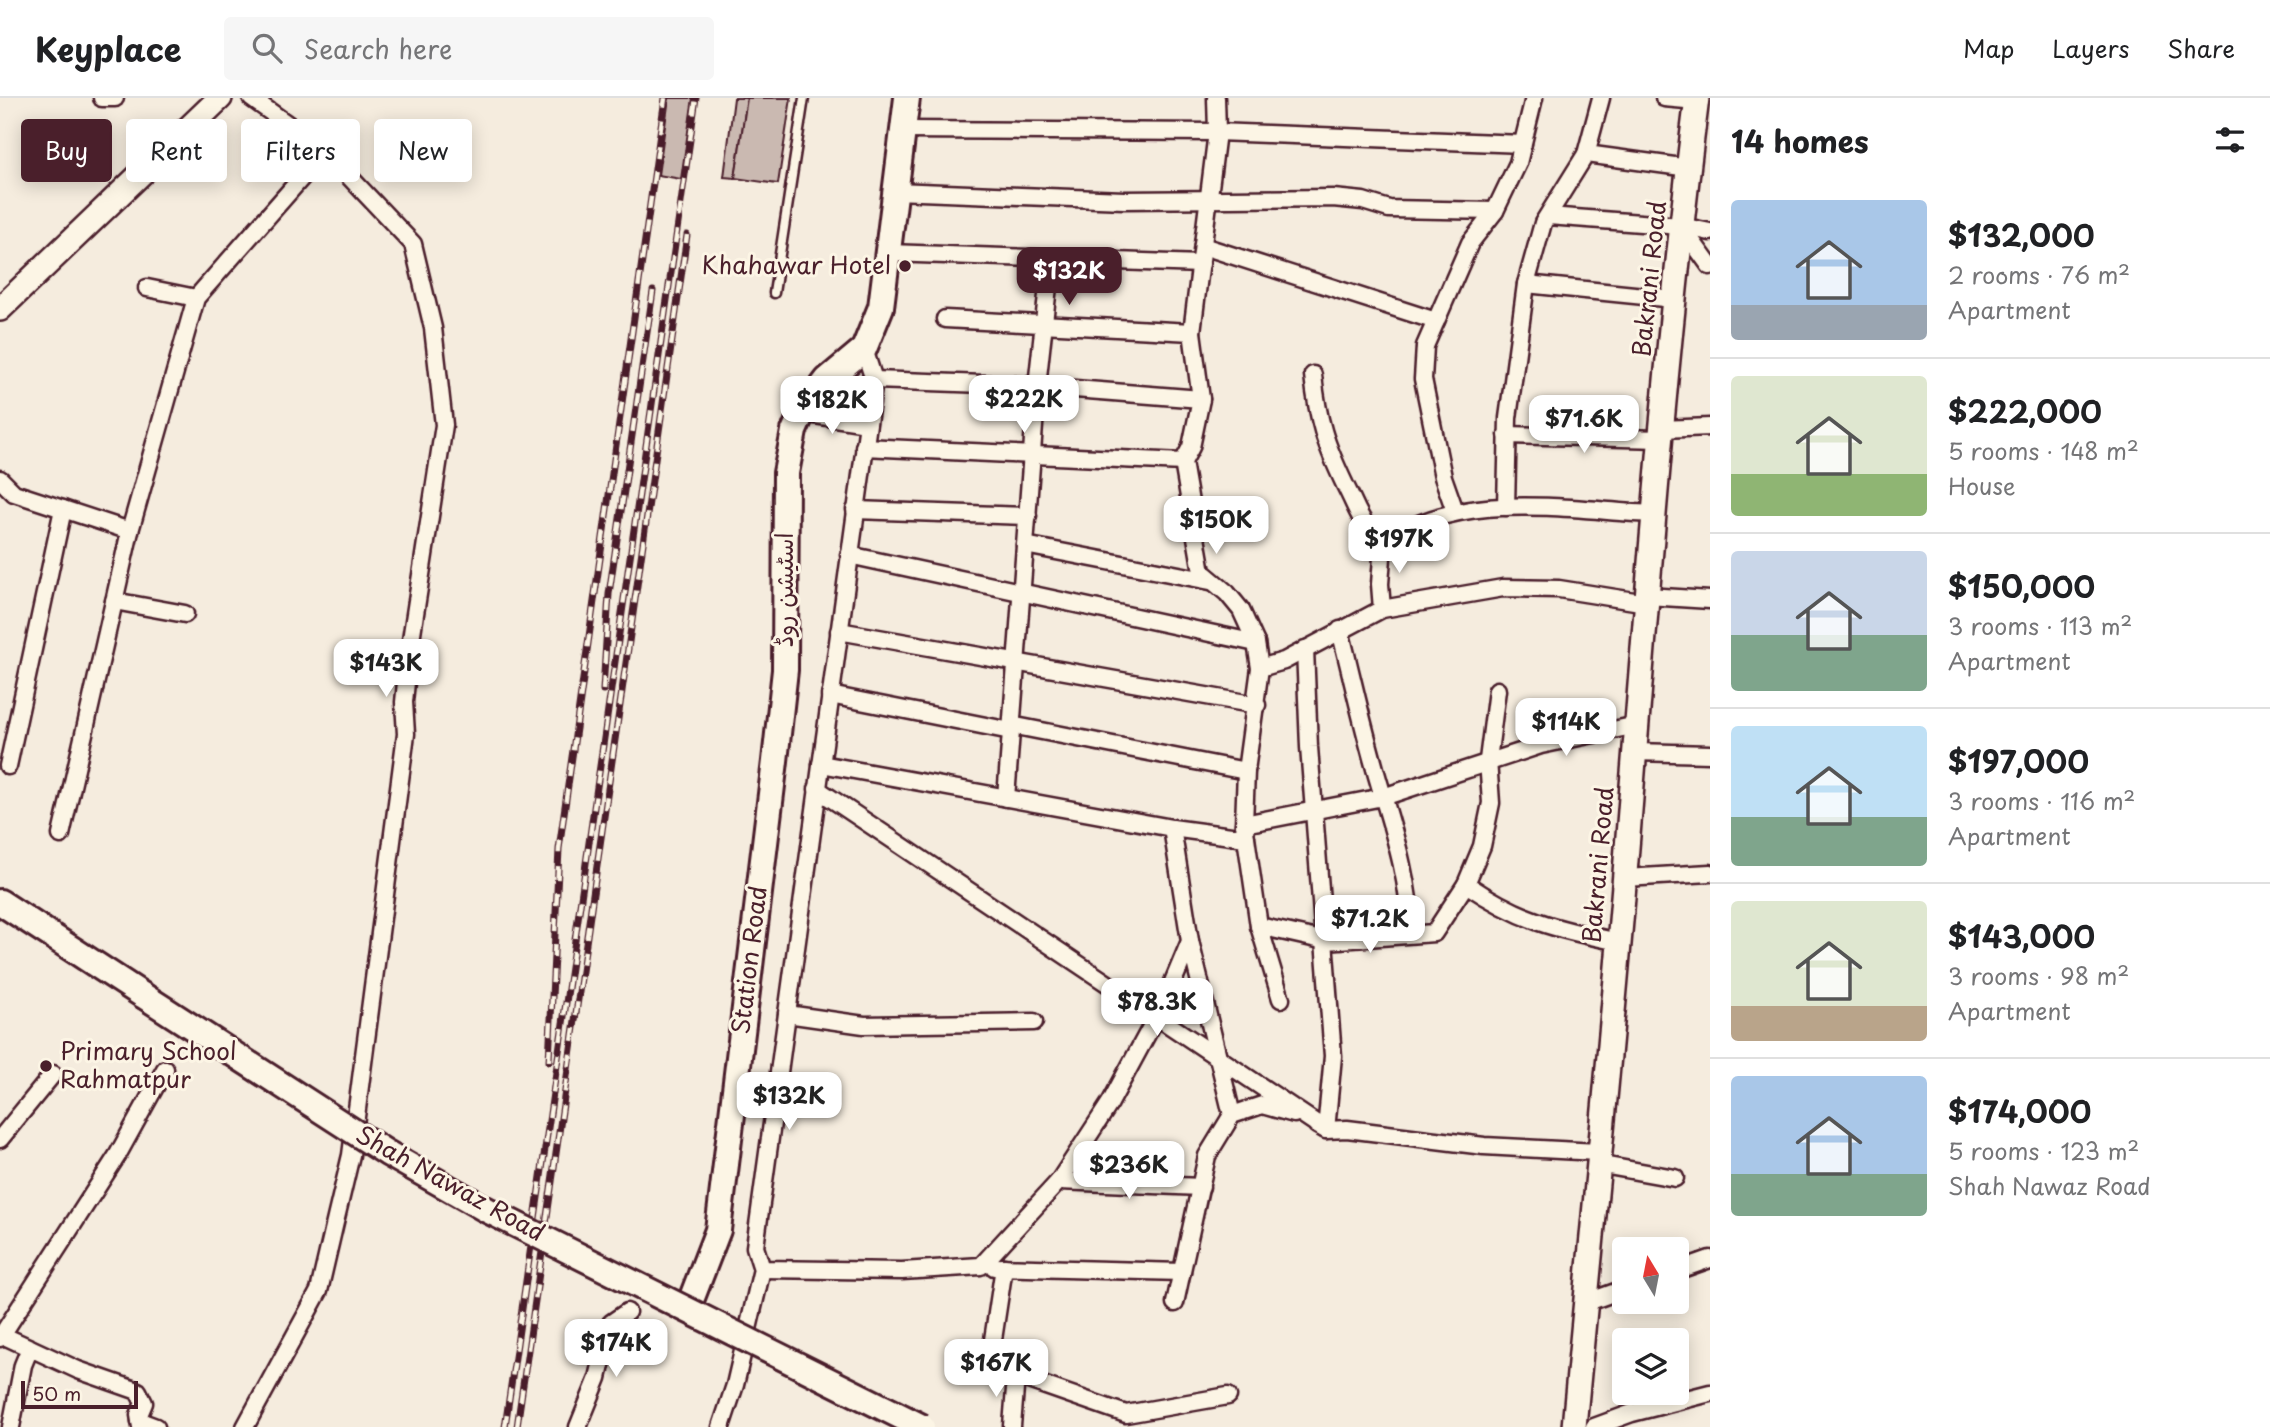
<!DOCTYPE html>
<meta charset="utf-8">
<style>
body{margin:0;font-family:"Playpen Sans","Playpen Sans Arabic",sans-serif;background:#f6f6f6;color:#202124;height:100vh;display:flex;flex-direction:column;font-size:26px;white-space:nowrap}
*{box-sizing:border-box;margin:0}
p{font-size:23px;color:#757577}
.icon{flex:none;width:38px;height:38px;fill:none;stroke:currentColor;stroke-width:2;stroke-linecap:round;stroke-linejoin:round}
.map{position:relative;flex:1;overflow:hidden}
.drawer{display:flex;flex-direction:column;background:#fff;width:560px}
.drawer>*{flex:none}
.banner{position:absolute;left:21px;top:21px;width:665px;height:63px;display:flex;gap:14px}
.needle{width:46px;rotate:350deg}
.controls{position:absolute;left:1612px;top:1139px;display:grid;gap:14px}
.controls a{display:grid;place-items:center;width:77px;height:77px;border-radius:7px;background:#fff;box-shadow:0 4px 18px #0003;font-size:35px}
.scale{position:absolute;left:21px;bottom:18px;width:117px;box-sizing:border-box;padding-left:7px;border:4px solid #4a1f2b;border-top:0;font-size:19px;line-height:24px;white-space:nowrap;color:#4a1f2b;-webkit-text-stroke:5px #fcf5e5;paint-order:stroke}
.price{position:absolute;translate:-50% -60px;padding:0 16px;border-radius:14px;background:#fff;color:#222;font-size:23px;line-height:46px;filter:drop-shadow(0 2px 4px #0008)}
.price::after{content:'';position:absolute;left:50%;top:42px;width:21px;height:16px;margin-left:-10px;background:inherit;clip-path:polygon(0 0,100% 0,50% 100%)}
.price.active{background:#4a1f2b;color:#fff}
ul{padding:0;list-style:none}
li{display:flex;align-items:center;gap:21px;height:175px;padding:0 21px}
li+li{border-top:2px solid #e0e0e0}
li span{display:grid;place-items:center;flex:none;width:196px;height:140px;border-radius:7px;color:#555}
li>.icon{margin-inline-start:auto}
span .icon{width:84px;height:84px;fill:#fffc;stroke-width:1}
li b{font-size:30px}
h2{display:flex;justify-content:space-between;align-items:center;height:84px;padding:0 21px;font-size:30px}
.pill{padding:0 24px;border-radius:7px;background:#fff;box-shadow:0 4px 18px #0003;font-size:24px;line-height:63px}
.pill.active{background:#4a1f2b;color:#fff}
header{display:flex;align-items:center;gap:42px;box-sizing:border-box;height:98px;padding:0 35px;background:#fff;border-bottom:2px solid #e0e0e0}
header strong{font-size:33px}
nav{display:flex;gap:38px;margin-inline-start:auto;font-size:24px}
.search{width:490px;height:63px;background:#f6f6f6;display:flex;align-items:center;gap:18px;box-sizing:border-box;padding:0 24px;border-radius:7px;color:#757577;font-size:26px}
main{display:flex;flex:1;min-height:0}
.map>svg:first-child{display:block}
.building{fill:#cab9b1;stroke:#4a1f2b;stroke-width:2}
.lines{fill:none;stroke-linecap:round;stroke-linejoin:round}
.lane-casing{stroke:#4a1f2b;stroke-width:13}
.street-casing{stroke:#4a1f2b;stroke-width:21}
.secondary-casing{stroke:#4a1f2b;stroke-width:28}
.primary-casing{stroke:#4a1f2b;stroke-width:30}
.lane{stroke:#fcf5e5;stroke-width:8}
.street{stroke:#fcf5e5;stroke-width:16}
.secondary{stroke:#fcf5e5;stroke-width:23}
.primary{stroke:#fcf5e5;stroke-width:24}
.rail-casing{stroke:#4a1f2b;stroke-width:7}
.rail{stroke:#fcf5e5;stroke-width:4.5;stroke-dasharray:13;stroke-linecap:butt}
.primary-bridge-casing{stroke:#4a1f2b;stroke-width:30;stroke-linecap:butt}
.primary-bridge{stroke:#fcf5e5;stroke-width:24}
.poi-dot{fill:#4a1f2b;stroke:#fcf5e5;stroke-width:2.5}
.labels{text-anchor:middle;stroke-width:6;stroke-linejoin:round;paint-order:stroke}
.poi-label{font-size:24px;fill:#4a1f2b;stroke:#fcf5e5;text-anchor:end}
.street-label{font-size:24px;fill:#4a1f2b;stroke:#fcf5e5}
</style>
<header>
<strong>Keyplace</strong>
<div class="search"><svg class="icon" aria-label="search" viewBox="0 0 24 24"><circle cx="10" cy="10" r="6"/><path d="M15 15l6 6"/></svg>Search here</div>
<nav><a>Map</a><a>Layers</a><a>Share</a></nav>
</header>
<main>
<div class="map">
<svg width="1710" height="1329" viewBox="0 0 1710 1329">
<rect width="100%" height="100%" fill="#f5ecde"/>
<filter id="ink" filterUnits="userSpaceOnUse"><feTurbulence type="fractalNoise" baseFrequency=".0143" numOctaves="2"/><feDisplacementMap in="SourceGraphic" scale="14" xChannelSelector="R" yChannelSelector="G"/><feConvolveMatrix kernelMatrix="1 2 1 2 8 2 1 2 1" color-interpolation-filters="sRGB"/></filter>
<g filter="url(#ink)">
<g class="building">
<path d="M669,0H693L681,81L658,77Z"/>
<path d="M734,0H747L735,80L724,79Z"/>
<path d="M747,0H791L778,86L735,80Z"/>
</g>
<g class="lines">
<defs>
<path id="lane" d="M774,195L804,0"/>
<g id="street">
<path d="M102,0H115"/>
<path d="M1216,0L1217,34L1192,234L1201,301L1191,349L1183,364L1202,474L1227,495L1241,512L1256,545L1260,570L1246,673L1244,726L1259,828L1281,901"/>
<path d="M1664,0L1697,3"/>
<path d="M902,32L1217,34L1523,46"/>
<path d="M1586,56L1601,0"/>
<path d="M895,93L1124,102L1333,100L1363,103L1389,111L1495,113"/>
<path d="M1548,118L1681,128L1710,134"/>
<path d="M1681,128L1710,168"/>
<path d="M1203,148L1436,223"/>
<path d="M888,155L1201,166"/>
<path d="M1526,186L1674,201"/>
<path d="M147,190L196,200"/>
<path d="M945,221L1192,234"/>
<path d="M864,251L874,282L755,1149L762,1171L902,1173L981,1168L1059,1083L1110,1005L1165,903L1190,843L1172,730"/>
<path d="M1313,277C1318,324 1325,345 1345,387C1360,416 1358,422 1383,446"/>
<path d="M874,282L1037,288L1201,301"/>
<path d="M802,315L867,325"/>
<path d="M1662,331L1710,329"/>
<path d="M1507,337L1661,341"/>
<path d="M864,349L1183,364"/>
<path d="M0,381L14,395L130,433L196,200L325,53L251,0"/>
<path d="M1506,409L1508,320L1526,186L1543,125L1586,56L1689,70"/>
<path d="M855,412L1028,418"/>
<path d="M1455,413L1443,379L1423,281L1425,248L1470,145L1495,113L1518,65L1534,0"/>
<path d="M1025,447L1210,483"/>
<path d="M849,457L1256,545"/>
<path d="M1647,498L1710,502"/>
<path d="M114,503L185,516"/>
<path d="M1382,511L1380,486L1383,446C1459,390 1566,412 1654,416"/>
<path d="M1340,532C1354,587 1366,644 1383,698C1397,744 1409,786 1411,834"/>
<path d="M839,533L1257,607"/>
<path d="M1260,570L1284,563L1382,511L1503,490L1559,491L1647,505"/>
<path d="M830,597L1011,633"/>
<path d="M1011,627L1246,673"/>
<path d="M1635,654L1710,656"/>
<path d="M821,666L1172,730L1246,740"/>
<path d="M8,668L63,411"/>
<path d="M817,691L1326,1032L1333,958L1309,649L1305,551"/>
<path d="M1006,700L1037,288L1051,161"/>
<path d="M1244,726L1383,699L1541,647L1637,627"/>
<path d="M61,737L130,433"/>
<path d="M1625,780L1710,775"/>
<path d="M1466,786C1521,823 1555,831 1619,844"/>
<path d="M1259,828L1326,843L1434,835L1466,786L1482,748L1491,705L1488,662L1497,592"/>
<path d="M1190,843L1232,1017"/>
<path d="M787,916L864,927L1034,924"/>
<path d="M1317,1027L1326,1032L1347,1031L1484,1048L1598,1054"/>
<path d="M0,1041L53,976"/>
<path d="M1597,1066L1675,1080"/>
<path d="M1059,1083L1201,1089"/>
<path d="M994,1169L1182,1174"/>
<path d="M1004,1169L991,1255V1266L1000,1272L1126,1316L1228,1298"/>
<path d="M1676,1173L1710,1161"/>
<path d="M1175,1205L1207,1058L1232,1017L1262,1007L1294,1016"/>
<path d="M1585,1205L1624,1191"/>
<path d="M2,1237L78,1272L138,1293L144,1305L139,1317L141,1329"/>
<path d="M0,1240L117,1058L165,971"/>
<path d="M140,1323L156,1329"/>
<path d="M1012,1328L1016,1278"/>
<path d="M11,1329L23,1267L30,1250"/>
<path d="M245,1329L319,1193L336,1120L351,1057L406,636L404,604L409,555L444,327L433,230L413,146L325,53"/>
<path d="M578,1329L598,1280L611,1225L627,1214"/>
<path d="M721,1329L735,1287L762,1171"/>
<path d="M1594,1329L1632,1315L1710,1295"/>
</g>
<g id="secondary">
<path d="M0,211L220,0"/>
<path d="M1574,1329C1591,1144 1610,960 1625,775C1646,516 1664,257 1697,0"/>
</g>
<g id="primary">
<path d="M0,804L144,898"/>
<path d="M688,1210L718,1132L775,663L785,572L786,375L794,333L802,315L827,282L864,251L881,209L907,0"/>
</g>
</defs>
<use href="#lane" class="lane-casing"/>
<use href="#street" class="street-casing"/>
<use href="#secondary" class="secondary-casing"/>
<use href="#primary" class="primary-casing"/>
<use href="#lane" class="lane"/>
<use href="#street" class="street"/>
<use href="#secondary" class="secondary"/>
<use href="#primary" class="primary"/>
<defs>
<g id="rail">
<path d="M603,592L609,496L653,193"/>
<path d="M549,963L559,751L665,0"/>
<path d="M505,1329L696,0"/>
<path d="M517,1329L687,137"/>
</g>
</defs>
<use href="#rail" class="rail-casing"/>
<use href="#rail" class="rail"/>
<defs>
<path id="primary-bridge" d="M144,898L387,1055L487,1112L922,1329"/>
</defs>
<use href="#primary-bridge" class="primary-bridge-casing"/>
<use href="#primary-bridge" class="primary-bridge"/>
</g>
</g>
<g class="poi-dot">
<circle cx="905" cy="168" r="7"/>
<circle cx="46" cy="968" r="7"/>
</g>
<g class="labels">
<g class="poi-label">
<text x="891" y="176">Khahawar Hotel</text>
<text x="60" y="962" text-anchor="start">Primary School<tspan x="60" dy="28">Rahmatpur</tspan></text>
</g>
<g class="street-label">
<text transform="translate(1650 181) rotate(-84)" y="8">Bakrani Road</text>
<text transform="translate(785 492) rotate(-90)" y="8">اسٹیشن روڈ</text>
<text transform="translate(1599 767) rotate(-85)" y="8">Bakrani Road</text>
<text transform="translate(750 862) rotate(-83)" y="8">Station Road</text>
<text transform="translate(450 1086) rotate(29)" y="8">Shah Nawaz Road</text>
</g>
</g>
</svg>
<div class="controls">
<a><svg class="needle" viewBox="-14 -14 28 28"><path d="M0-13l5 13h-10z" fill="#e53935"/><path d="M0 13l5-13h-10z" fill="#757577"/></svg></a>
<a><svg class="icon" aria-label="layers" viewBox="0 0 24 24"><path d="M12 4l9 5-9 5-9-5zM3 14l9 5 9-5"/></svg></a>
</div>
<div class="scale">50 m</div>
<b class="price active" style="left:1069px;top:209px">$132K</b>
<b class="price" style="left:1024px;top:337px">$222K</b>
<b class="price" style="left:832px;top:338px">$182K</b>
<b class="price" style="left:1584px;top:357px">$71.6K</b>
<b class="price" style="left:1216px;top:458px">$150K</b>
<b class="price" style="left:1399px;top:477px">$197K</b>
<b class="price" style="left:386px;top:601px">$143K</b>
<b class="price" style="left:1566px;top:660px">$114K</b>
<b class="price" style="left:1370px;top:857px">$71.2K</b>
<b class="price" style="left:1157px;top:940px">$78.3K</b>
<b class="price" style="left:789px;top:1034px">$132K</b>
<b class="price" style="left:1129px;top:1103px">$236K</b>
<b class="price" style="left:616px;top:1281px">$174K</b>
<b class="price" style="left:996px;top:1301px">$167K</b>
<div class="banner">
<a class="pill active">Buy</a>
<a class="pill">Rent</a>
<a class="pill">Filters</a>
<a class="pill">New</a>
</div>
</div>
<section class="drawer">
<h2>14 homes<svg class="icon" aria-label="filters" viewBox="0 0 24 24"><path d="M4 7h16M4 17h16"/><circle cx="9" cy="7" r="2"/><circle cx="15" cy="17" r="2"/></svg></h2>
<ul>
<li><span style="background:linear-gradient(#a9c7e8 75%,#9aa5b1 0)"><svg class="icon" aria-label="home" viewBox="0 0 24 24"><path d="M3 11l9-7 9 7M6 9v11h12V9"/></svg></span><div><b>$132,000</b><p>2 rooms · 76 m²</p><p>Apartment</p></div></li>
<li><span style="background:linear-gradient(#dfe7d0 70%,#8fb573 0)"><svg class="icon" aria-label="home" viewBox="0 0 24 24"><path d="M3 11l9-7 9 7M6 9v11h12V9"/></svg></span><div><b>$222,000</b><p>5 rooms · 148 m²</p><p>House</p></div></li>
<li><span style="background:linear-gradient(#c9d6e8 60%,#7fa58c 0)"><svg class="icon" aria-label="home" viewBox="0 0 24 24"><path d="M3 11l9-7 9 7M6 9v11h12V9"/></svg></span><div><b>$150,000</b><p>3 rooms · 113 m²</p><p>Apartment</p></div></li>
<li><span style="background:linear-gradient(#bfe0f5 65%,#7fa58c 0)"><svg class="icon" aria-label="home" viewBox="0 0 24 24"><path d="M3 11l9-7 9 7M6 9v11h12V9"/></svg></span><div><b>$197,000</b><p>3 rooms · 116 m²</p><p>Apartment</p></div></li>
<li><span style="background:linear-gradient(#dfe7d0 75%,#b9a48a 0)"><svg class="icon" aria-label="home" viewBox="0 0 24 24"><path d="M3 11l9-7 9 7M6 9v11h12V9"/></svg></span><div><b>$143,000</b><p>3 rooms · 98 m²</p><p>Apartment</p></div></li>
<li><span style="background:linear-gradient(#a9c7e8 70%,#7fa58c 0)"><svg class="icon" aria-label="home" viewBox="0 0 24 24"><path d="M3 11l9-7 9 7M6 9v11h12V9"/></svg></span><div><b>$174,000</b><p>5 rooms · 123 m²</p><p>Shah Nawaz Road</p></div></li>
</ul>
</section>
</main>
